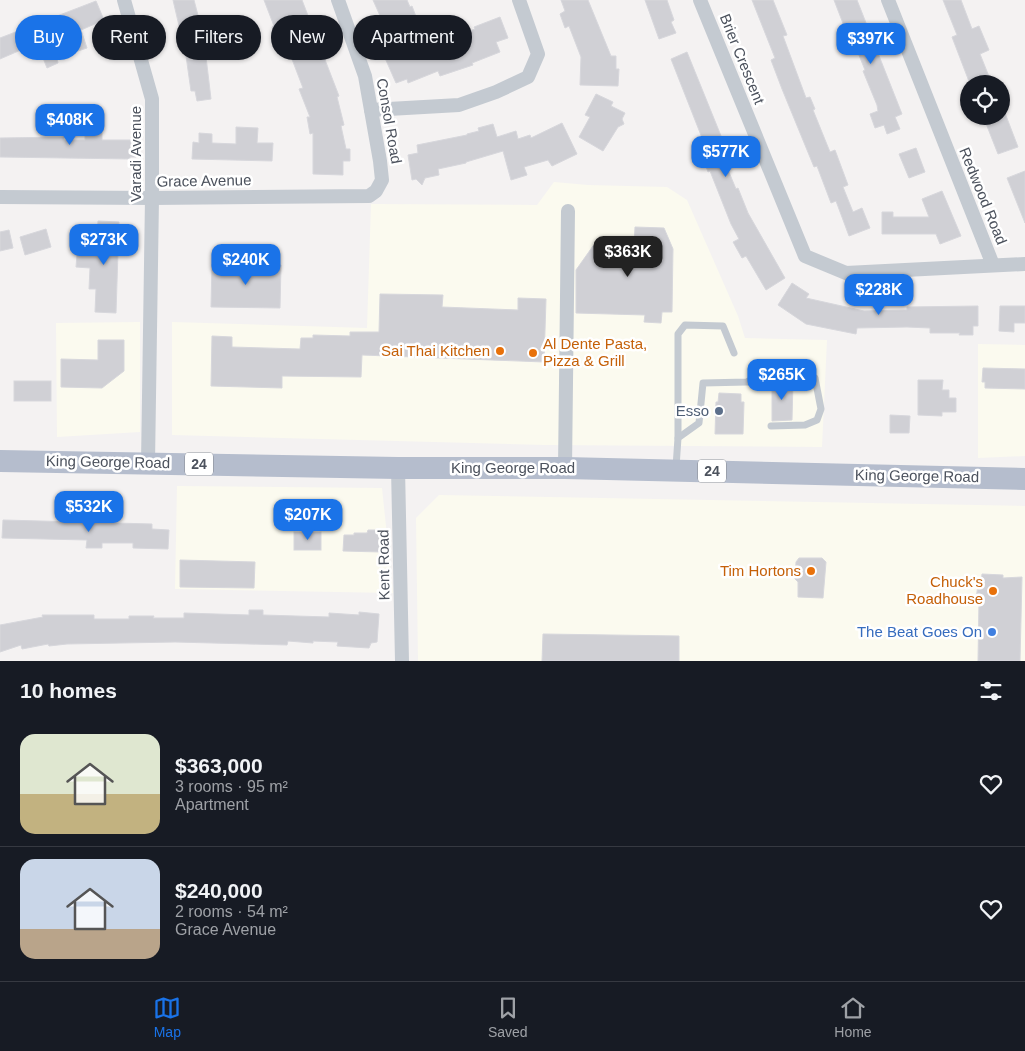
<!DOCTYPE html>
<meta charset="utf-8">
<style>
body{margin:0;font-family:Helvetica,sans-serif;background:#242831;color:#f1f3f6;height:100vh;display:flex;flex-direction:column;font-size:19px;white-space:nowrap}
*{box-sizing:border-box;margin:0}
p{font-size:16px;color:#9ea1a6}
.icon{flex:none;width:28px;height:28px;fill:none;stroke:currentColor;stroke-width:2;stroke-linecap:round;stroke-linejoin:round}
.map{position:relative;height:661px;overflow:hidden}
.sheet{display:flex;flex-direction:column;background:#171b24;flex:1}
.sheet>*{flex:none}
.hud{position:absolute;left:15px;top:15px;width:500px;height:45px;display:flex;gap:10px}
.fabs{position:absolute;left:960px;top:75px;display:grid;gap:10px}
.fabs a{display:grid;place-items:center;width:50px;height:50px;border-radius:50%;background:#171b24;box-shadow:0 1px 4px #0004;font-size:25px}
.price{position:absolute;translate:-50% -42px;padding:0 11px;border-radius:10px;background:#1a73e8;color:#fff;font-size:16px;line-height:32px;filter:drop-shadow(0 1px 2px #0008)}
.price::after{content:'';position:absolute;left:50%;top:30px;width:15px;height:11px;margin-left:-8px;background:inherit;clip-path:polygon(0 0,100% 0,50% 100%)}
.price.selected{background:#222;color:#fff}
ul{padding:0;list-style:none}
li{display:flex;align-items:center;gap:15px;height:125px;padding:0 20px}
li+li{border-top:1px solid #363941}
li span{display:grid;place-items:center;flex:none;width:140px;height:100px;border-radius:15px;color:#555}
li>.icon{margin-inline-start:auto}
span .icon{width:60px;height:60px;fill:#fffc;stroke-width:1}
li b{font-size:21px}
h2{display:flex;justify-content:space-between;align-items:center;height:60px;padding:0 20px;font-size:21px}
.tag{padding:0 18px;border-radius:22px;background:#171b24;box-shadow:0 1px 4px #0004;font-size:18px;line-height:45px}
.tag.selected{background:#1a73e8;color:#fff}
.dock{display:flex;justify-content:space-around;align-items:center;height:70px;border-top:1px solid #363941;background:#171b24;font-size:14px;color:#9ea1a6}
.dock a{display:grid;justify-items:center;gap:2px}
.dock .selected{color:#1a73e8}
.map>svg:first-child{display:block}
.commercial{fill:#fbfaef}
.building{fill:#d0d0d5;stroke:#d7d7dc}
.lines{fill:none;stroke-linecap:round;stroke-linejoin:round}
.service{stroke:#c4cad1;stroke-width:7}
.minor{stroke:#c4cad1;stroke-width:14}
.primary{stroke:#b5bdcd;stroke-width:22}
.food-dot{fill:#e8710a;stroke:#fff;stroke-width:2}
.service-dot{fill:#5c6f8a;stroke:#fff;stroke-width:2}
.shop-dot{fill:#3f7fe0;stroke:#fff;stroke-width:2}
.labels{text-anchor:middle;stroke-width:5;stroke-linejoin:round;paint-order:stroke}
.shield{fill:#fff;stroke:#82868e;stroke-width:1}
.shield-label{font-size:14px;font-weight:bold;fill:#4c525d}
.street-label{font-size:15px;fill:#4c525d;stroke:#fff}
.food-label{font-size:15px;fill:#c56008;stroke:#fff;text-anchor:end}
.service-label{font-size:15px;fill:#4e5e75;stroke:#fff;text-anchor:end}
.shop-label{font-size:15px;fill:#366cbe;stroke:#fff;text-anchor:end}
</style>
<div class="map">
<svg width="1025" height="661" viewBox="0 0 1025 661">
<rect width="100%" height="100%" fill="#f4f2f2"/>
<g class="commercial">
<path d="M554,182L588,185L667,187L687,200L738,316L745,338L827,340L822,447L545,445L172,435V322L367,328L371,204L537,205Z"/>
<path d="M140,322V432L57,437L56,323Z"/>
<path d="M978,344L1025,345V456L978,458Z"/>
<path d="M177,486L382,488L393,593L175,589Z"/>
<path d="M439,495L1025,506V661H418L416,518Z"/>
</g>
<g class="building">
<path d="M173,0H194L200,23L224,17L227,33L208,37L212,55L206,57L211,99L197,101L195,91H191L186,56Z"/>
<path d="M264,0H302L339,96L337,97L344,125L341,126L346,149H350V161H343V175L313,174V133L310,134L307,117H310L299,89L303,88L290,54L283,57L272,27L274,26Z"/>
<path d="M373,0H407L410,7L412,6L427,46L475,29L474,27L500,17L508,38L496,42L500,52L472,63L473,65L440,76L438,71L408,83L407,79L396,83L385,58L393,55L383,28L385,27Z"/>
<path d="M561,0H588L611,56H616V69H619L618,86L580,85L581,57L569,26L565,28L560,14L565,11Z"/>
<path d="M645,0H667L674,20L671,22L676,33L659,39Z"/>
<path d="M752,0H773L787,35L783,36L806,98L810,97L815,109L813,110L830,152L835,150L848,185L843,187L853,212L862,208L870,228L849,236L836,201L831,203L817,166L814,167L782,89L771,60L775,58Z"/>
<path d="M834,0H857L902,114L895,117L900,129L887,134L884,125L875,128L870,114L878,111L877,105L863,71L865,70L852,38L849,39Z"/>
<path d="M943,0H961L972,29L979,26L989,50L980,54L992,84H970L952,37L957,35Z"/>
<path d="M96,1L104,20L81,30L87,48L57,58L58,63L47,68L37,43L0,59V38Z"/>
<path d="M687,52L732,163L726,165L736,189L738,188L748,213L785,278L766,290L746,256L742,258L733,242L739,239L731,224L710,171L708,172L700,150L706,148L671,59Z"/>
<path d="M596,94L613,102L611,106L625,113L622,119L624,124L618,127L603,151L579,137L590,117L585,115Z"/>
<path d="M1005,113L1018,147L998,154L985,121L996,116H1001V114Z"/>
<path d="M85,119H102V140H131V145H137L136,157H130V159L0,157V138L64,137V140H85Z"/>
<path d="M562,123L577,154L552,166L548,160L524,167L527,175L511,180L503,151L466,162V163L438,169L439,175L425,178L422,185L416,179L412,180L408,155L418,153L417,145L467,135V134L479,131L478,128L493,124L497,137L516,131L518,139L530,135L531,138Z"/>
<path d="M236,127L258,128L257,143H273L272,161L192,159L193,142L199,143V133L212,134V143L236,144Z"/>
<path d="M916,148L925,172L909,178L899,154Z"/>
<path d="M1025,171V223L1007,178Z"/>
<path d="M942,191L961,236L940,244L936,234H882V212H893V217H929L922,199Z"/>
<path d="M98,221L119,222L116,313L95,312L96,289H89L90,268L76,267L77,255H93V239H97Z"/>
<path d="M635,227L664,228L673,249L672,312H662L661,323L644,322L645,315L576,313V270L593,246H634Z"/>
<path d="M46,229L51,247L25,255L20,237Z"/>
<path d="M9,230L13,248L0,251V232Z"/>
<path d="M212,264L281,265L280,308L211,307Z"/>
<path d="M792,283L809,294L806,298L864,311L907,310V307L978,306V326H973V335H959L960,333H930V328L907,327L857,328L856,334L806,324L778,305Z"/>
<path d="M380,294L443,295L442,307L518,310V298L546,299L544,362L362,355L361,377L282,376V388L211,386L212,336L232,337V347L300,349L301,338H313V335L350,336V332H379Z"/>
<path d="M1000,306H1025V323H1014V332L999,331Z"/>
<path d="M98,340H124V371L102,388L61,387V359L98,360Z"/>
<path d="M983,368L1025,369V389L985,388V382H982Z"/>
<path d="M918,380H943L942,390H949V398H956V412H942V416L918,415Z"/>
<rect x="14" y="381" width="37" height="20"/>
<path d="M772,381H793L792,420L772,421Z"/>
<path d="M719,393L741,394V402H744L743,434H715L716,402H718Z"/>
<path d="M890,415L910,416L909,433H890Z"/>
<path d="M3,520L152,524V529L169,530L168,549L133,548V543H102V548H86L87,540L2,538Z"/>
<path d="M368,530H381V552L343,551L344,535H354V533H367Z"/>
<rect x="294" y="532" width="27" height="18"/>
<path d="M799,558H822L826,562L823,598L798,597V582L795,579L796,562Z"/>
<path d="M180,560L255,562L254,588L180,587Z"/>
<path d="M982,574L1003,575V578L1022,577L1020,661H978L979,600H976L978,584H981Z"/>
<path d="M249,610H263V615L329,617V613L359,615V612L379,614L377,642L371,643L369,648L337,646L338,642L313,641V643L288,641L287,645L175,642L67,644L49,646L48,644L22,649L21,645L0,652V625L43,617L42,615H94V619H129V616H154L153,618H184V613L249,615Z"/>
<path d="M543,634L679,636V661H542Z"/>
</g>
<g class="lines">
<g class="service">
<path d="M678,438V334L685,325L723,326L734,353"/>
<path d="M676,467L678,438L699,423L703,383L747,382L759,376L804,375L815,378L821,409L817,420L805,425L771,426"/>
</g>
<g class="minor">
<path d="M124,0L152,99V198L148,463"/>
<path d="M700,0L805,256L846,273L1025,264"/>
<path d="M888,0L993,265"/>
<path d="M371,110L459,105L496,92L528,77L538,54L519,0"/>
<path d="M0,197L152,198L369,196L376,191L382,180L380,161L365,76L338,0"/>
<path d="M398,468L402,661"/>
<path d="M565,468L568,211"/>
</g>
<path class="primary" d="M0,461L398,468H565L1025,479"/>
</g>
<g class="food-dot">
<circle cx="500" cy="351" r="5"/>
<circle cx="533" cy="353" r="5"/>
<circle cx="811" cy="571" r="5"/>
<circle cx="993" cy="591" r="5"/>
</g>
<circle class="service-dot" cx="719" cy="411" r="5"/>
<circle class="shop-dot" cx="992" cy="632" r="5"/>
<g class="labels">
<g class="shield">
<rect x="185" y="452.5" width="28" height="23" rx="4"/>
<rect x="698" y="459.5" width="28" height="23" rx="4"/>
</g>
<g class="shield-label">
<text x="199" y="469">24</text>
<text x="712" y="476">24</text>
</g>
<g class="street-label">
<text transform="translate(742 59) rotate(68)" y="5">Brier Crescent</text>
<text transform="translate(389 121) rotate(80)" y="5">Consol Road</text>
<text transform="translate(136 154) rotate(-90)" y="5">Varadi Avenue</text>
<text transform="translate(204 181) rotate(-1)" y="5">Grace Avenue</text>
<text transform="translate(983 196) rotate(68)" y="5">Redwood Road</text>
<text transform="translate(108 462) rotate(1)" y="5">King George Road</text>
<text x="513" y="473">King George Road</text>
<text transform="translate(917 476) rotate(1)" y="5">King George Road</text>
<text transform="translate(384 565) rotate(-91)" y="5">Kent Road</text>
</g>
<g class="food-label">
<text x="543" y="349" text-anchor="start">Al Dente Pasta,<tspan x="543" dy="17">Pizza &amp; Grill</tspan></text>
<text x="490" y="356">Sai Thai Kitchen</text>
<text x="801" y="576">Tim Hortons</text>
<text x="983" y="587">Chuck's<tspan x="983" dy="17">Roadhouse</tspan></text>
</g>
<g class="service-label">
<text x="709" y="416">Esso</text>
</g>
<g class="shop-label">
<text x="982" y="637">The Beat Goes On</text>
</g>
</g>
</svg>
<div class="fabs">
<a><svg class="icon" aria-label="locate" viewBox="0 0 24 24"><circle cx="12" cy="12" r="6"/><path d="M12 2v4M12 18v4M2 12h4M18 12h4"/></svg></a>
</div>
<b class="price" style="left:871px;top:65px">$397K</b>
<b class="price" style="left:70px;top:146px">$408K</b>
<b class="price" style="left:726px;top:178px">$577K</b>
<b class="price" style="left:104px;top:266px">$273K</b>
<b class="price selected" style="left:628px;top:278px">$363K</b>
<b class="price" style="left:246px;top:286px">$240K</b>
<b class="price" style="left:879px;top:316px">$228K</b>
<b class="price" style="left:782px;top:401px">$265K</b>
<b class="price" style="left:89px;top:533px">$532K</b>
<b class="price" style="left:308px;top:541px">$207K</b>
<div class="hud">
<a class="tag selected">Buy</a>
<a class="tag">Rent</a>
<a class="tag">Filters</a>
<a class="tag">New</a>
<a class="tag">Apartment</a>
</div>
</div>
<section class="sheet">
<h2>10 homes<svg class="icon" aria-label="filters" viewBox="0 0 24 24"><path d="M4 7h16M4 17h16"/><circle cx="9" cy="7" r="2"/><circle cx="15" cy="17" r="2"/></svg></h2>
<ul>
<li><span style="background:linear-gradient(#dfe7d0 60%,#c2b280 0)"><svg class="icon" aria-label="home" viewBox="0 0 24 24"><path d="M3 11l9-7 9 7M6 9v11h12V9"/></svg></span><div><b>$363,000</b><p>3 rooms · 95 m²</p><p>Apartment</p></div><svg class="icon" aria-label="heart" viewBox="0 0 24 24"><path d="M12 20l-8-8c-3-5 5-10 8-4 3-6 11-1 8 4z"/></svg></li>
<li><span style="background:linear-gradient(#c9d6e8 70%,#b9a48a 0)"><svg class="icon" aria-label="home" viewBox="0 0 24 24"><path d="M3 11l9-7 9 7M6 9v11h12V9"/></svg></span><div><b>$240,000</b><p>2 rooms · 54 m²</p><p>Grace Avenue</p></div><svg class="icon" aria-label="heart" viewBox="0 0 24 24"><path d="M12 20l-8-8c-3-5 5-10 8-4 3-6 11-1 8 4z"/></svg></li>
</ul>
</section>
<nav class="dock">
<a class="selected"><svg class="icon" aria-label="map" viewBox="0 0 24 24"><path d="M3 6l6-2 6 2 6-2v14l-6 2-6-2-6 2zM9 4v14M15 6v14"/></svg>Map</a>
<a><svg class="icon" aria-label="saved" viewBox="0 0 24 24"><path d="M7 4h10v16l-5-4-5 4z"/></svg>Saved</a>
<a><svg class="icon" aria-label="home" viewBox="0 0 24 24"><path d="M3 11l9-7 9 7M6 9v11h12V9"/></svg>Home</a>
</nav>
